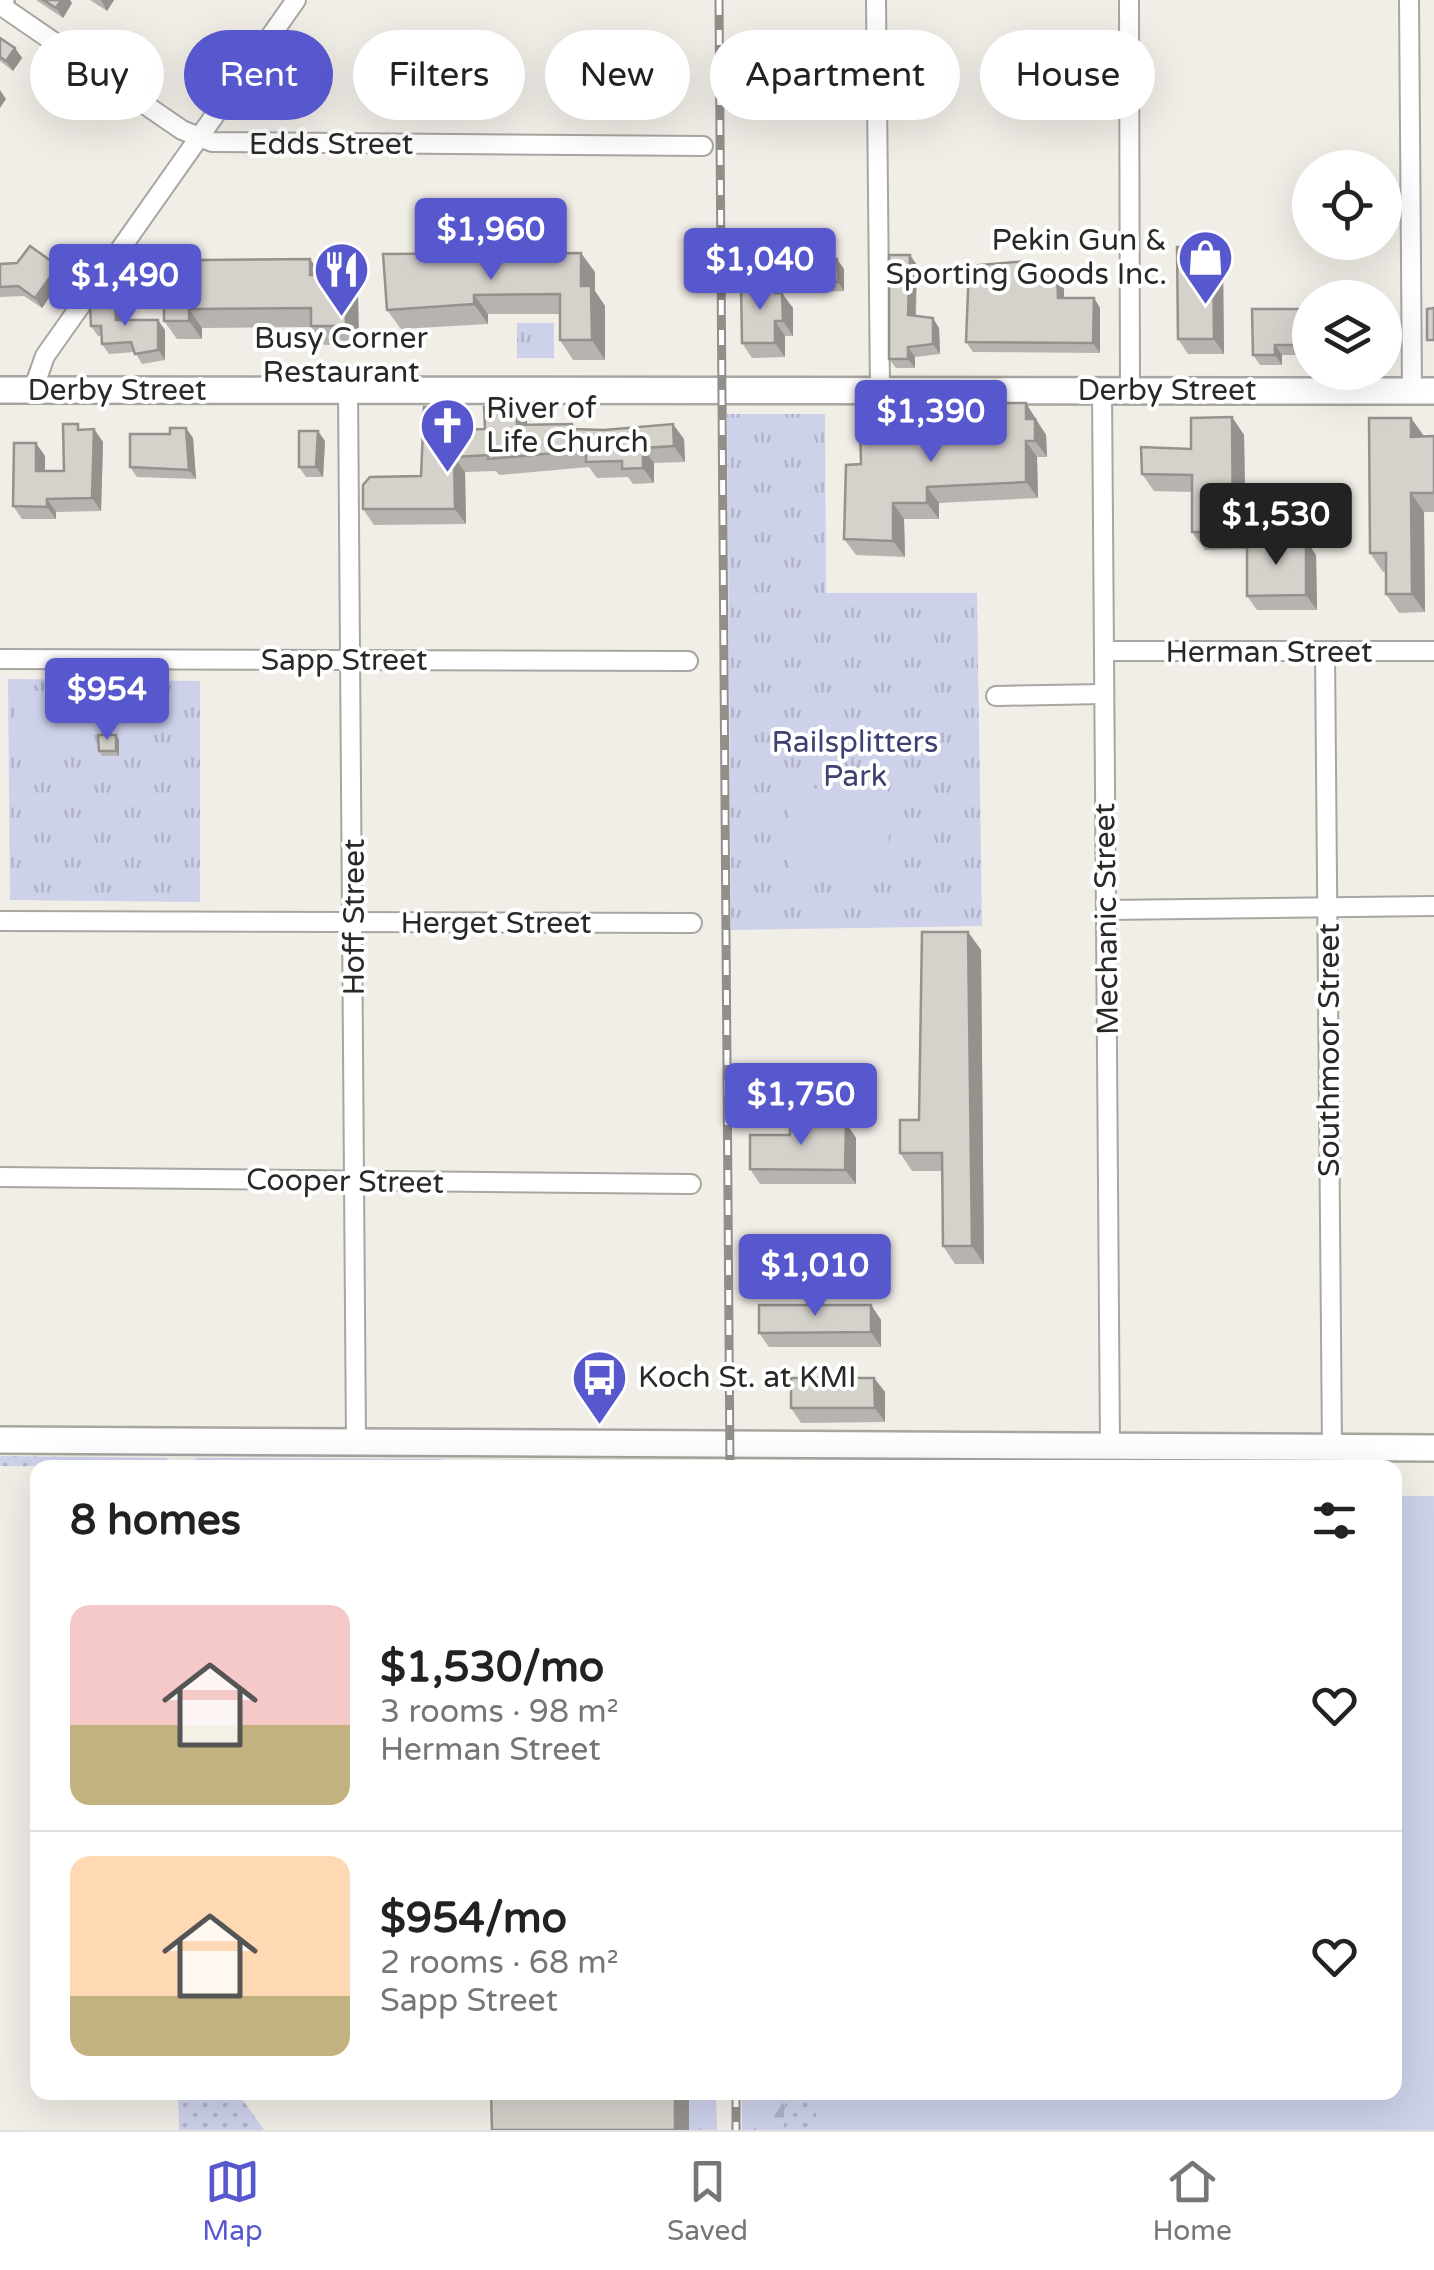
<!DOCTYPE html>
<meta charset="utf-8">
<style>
body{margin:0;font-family:"Varela Round",sans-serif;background:#f2f2f2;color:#222;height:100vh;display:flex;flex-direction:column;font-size:38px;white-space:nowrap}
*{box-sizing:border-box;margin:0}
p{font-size:32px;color:#767676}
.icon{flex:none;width:55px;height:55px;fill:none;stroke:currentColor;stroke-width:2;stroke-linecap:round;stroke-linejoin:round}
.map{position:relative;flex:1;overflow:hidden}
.sheet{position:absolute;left:30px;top:1460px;width:1372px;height:640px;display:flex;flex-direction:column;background:#fff;border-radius:20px;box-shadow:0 10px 40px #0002}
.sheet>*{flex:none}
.banner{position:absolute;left:30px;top:30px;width:1375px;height:90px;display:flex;gap:20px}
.controls{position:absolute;left:1292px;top:150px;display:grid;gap:20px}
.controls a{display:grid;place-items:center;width:110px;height:110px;border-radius:50%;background:#fff;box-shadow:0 10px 40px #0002;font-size:50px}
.price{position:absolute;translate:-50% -85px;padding:0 22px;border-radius:10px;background:#5757ce;color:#fff;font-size:32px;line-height:65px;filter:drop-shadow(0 2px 5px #0008)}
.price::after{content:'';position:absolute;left:50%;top:60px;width:30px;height:22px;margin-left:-15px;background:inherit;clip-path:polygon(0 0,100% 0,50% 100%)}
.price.current{background:#222;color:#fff}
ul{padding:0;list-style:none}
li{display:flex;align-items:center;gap:30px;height:250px;padding:0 40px}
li+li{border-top:2px solid #e0e0e0}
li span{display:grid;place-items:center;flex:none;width:280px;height:200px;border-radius:20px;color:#555}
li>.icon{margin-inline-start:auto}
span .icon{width:120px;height:120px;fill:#fffc;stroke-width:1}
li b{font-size:42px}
h2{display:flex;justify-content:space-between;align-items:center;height:120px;padding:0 40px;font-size:42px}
.pill{padding:0 35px;border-radius:45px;background:#fff;box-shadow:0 10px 40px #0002;font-size:35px;line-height:90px}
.pill.current{background:#5757ce;color:#fff}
.tab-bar{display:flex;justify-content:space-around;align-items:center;height:140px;border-top:2px solid #e0e0e0;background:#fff;font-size:28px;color:#767676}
.tab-bar a{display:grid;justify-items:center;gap:5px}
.tab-bar .current{color:#5757ce}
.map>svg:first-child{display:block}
.grass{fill:url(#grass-dots)}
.forest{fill:url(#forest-firs)}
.park{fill:url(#park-tufts)}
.pitch{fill:#cdd1ea}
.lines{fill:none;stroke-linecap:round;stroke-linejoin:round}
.street-casing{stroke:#a9a5a0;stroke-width:22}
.secondary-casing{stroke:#a9a5a0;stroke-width:30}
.street{stroke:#fff;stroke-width:18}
.secondary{stroke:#fff;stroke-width:25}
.rail-casing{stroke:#928f8b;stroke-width:9}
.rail{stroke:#fff;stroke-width:5;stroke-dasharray:15;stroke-linecap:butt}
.wall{fill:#b7b4af}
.shaded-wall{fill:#95928e}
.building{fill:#d5d1cb;stroke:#95928e;stroke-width:2.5}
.labels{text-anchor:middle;stroke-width:8;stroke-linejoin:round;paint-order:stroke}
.street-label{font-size:30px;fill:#2a2927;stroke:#fff}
.poi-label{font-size:30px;fill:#2a2927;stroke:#fff;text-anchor:start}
.park-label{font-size:30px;fill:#3e4271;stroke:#fff}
</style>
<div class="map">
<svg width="1434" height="2130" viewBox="0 0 1434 2130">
<defs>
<pattern id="grass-dots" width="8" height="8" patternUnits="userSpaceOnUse" patternTransform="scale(2.5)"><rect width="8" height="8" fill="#cdd1ea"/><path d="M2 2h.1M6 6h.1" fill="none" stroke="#b0b3c9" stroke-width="1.8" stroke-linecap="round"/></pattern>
<pattern id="forest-firs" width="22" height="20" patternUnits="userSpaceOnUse" patternTransform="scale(2.5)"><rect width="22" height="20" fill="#cdd1ea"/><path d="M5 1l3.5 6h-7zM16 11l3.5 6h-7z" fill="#b0b3c9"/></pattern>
<pattern id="park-tufts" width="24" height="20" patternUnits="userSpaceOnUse" patternTransform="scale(2.5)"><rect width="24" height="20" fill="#cdd1ea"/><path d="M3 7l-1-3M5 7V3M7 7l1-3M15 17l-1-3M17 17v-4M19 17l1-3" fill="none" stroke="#b0b3c9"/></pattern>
</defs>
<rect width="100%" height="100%" fill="#f1ede7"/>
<g class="grass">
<path d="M0,1456L166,1458L177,1467L0,1466Z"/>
<path d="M197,1458L443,1459L444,1467H194L192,1461Z"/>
<path d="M178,2093H238L264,2130H179Z"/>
<path d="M786,2093H816V2130H783Z"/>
</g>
<g class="forest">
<path d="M689,2093H716L717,2130H689Z"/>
<path d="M742,2093H786L783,2130H742Z"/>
</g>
<g class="park">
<rect x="517" y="323" width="37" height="35"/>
<path d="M727,414H825L826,593H977L982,926L731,930Z"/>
<path d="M8,679L200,681V902L10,900Z"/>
</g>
<g class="pitch">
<path d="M16,691H90L91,747H17Z"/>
<path d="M888,787L889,871L791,872L790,798L799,789Z"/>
<path d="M1395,1496H1434V2130H816V2093L1395,2092Z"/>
</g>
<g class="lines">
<defs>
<g id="street">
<path d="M876,0L880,390"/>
<path d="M1129,0L1130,390"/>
<path d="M1409,0L1412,391"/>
<path d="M0,5L182,130L212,142L703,146"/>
<path d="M33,390L45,356L296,0"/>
<path d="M348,390L356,1443"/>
<path d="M1102,390L1110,1448"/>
<path d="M1104,651H1434"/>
<path d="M1325,652L1332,1448"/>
<path d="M0,659L688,661"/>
<path d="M996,696L1103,694"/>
<path d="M1106,910L1434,906"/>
<path d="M0,921L692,923"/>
<path d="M0,1177L691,1184"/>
</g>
<g id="secondary">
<path d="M0,1L1,0"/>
<path d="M0,390L1434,391"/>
<path d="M0,1440L1434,1448"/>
</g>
</defs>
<use href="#street" class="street-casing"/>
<use href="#secondary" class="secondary-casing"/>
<use href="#street" class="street"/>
<use href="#secondary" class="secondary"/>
<defs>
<g id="rail">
<path d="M719,0L730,1468"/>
<path d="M736,2092V2130"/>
</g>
</defs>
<use href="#rail" class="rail-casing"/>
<use href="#rail" class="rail"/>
</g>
<g class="wall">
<path d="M36,0H70L72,3L63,18Z"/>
<path d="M90,0H114L107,11Z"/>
<path d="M0,38L15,48L22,58L13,71L0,61Z"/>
<path d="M310,259L322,275H345L358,294L359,344L324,345L311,327L202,328V339H177L164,321L200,294Z"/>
<path d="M1027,261L1033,271V275L1064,284V298H1094L1100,308V353L973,352L966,342Z"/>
<path d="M1223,261L1224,354H1188L1178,339Z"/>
<path d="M0,264L65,275L42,308L24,296L0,297Z"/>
<path d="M917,265L916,316L939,328L940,354L915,357V368H896L889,359Z"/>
<path d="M844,269V291L815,292L808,282Z"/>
<path d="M595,272V291L605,306V360H573L560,340V314H488V324L401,329L387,310Z"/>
<path d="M781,293L793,308V336H785V357L752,358L742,343Z"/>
<path d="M115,303L122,313V320L165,330V360L142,364L135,352L109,354L102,344L101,336H98L91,326Z"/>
<path d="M1310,309V355H1282V365H1260L1253,355Z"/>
<path d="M1232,417L1244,435L1246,549L1205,550L1192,532V492L1154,491L1142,474L1191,449Z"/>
<path d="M1037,419V422L1046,435L1047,457H1037L1038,498L939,503V519H904L905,557L856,555L844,539L861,464L926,426L932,434H954L977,428Z"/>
<path d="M527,421V424L684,439L685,462L654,463V483L633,484L628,477L597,478L589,467L499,475L496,471L465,472L466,524L374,525L363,509L421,476L463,422V430L485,429Z"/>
<path d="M186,428L193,438L196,479L137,477L130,467L170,434Z"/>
<path d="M94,429L103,442L101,511L56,512V519H22L13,506L45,456V471H64L82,430Z"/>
<path d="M1434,436V512H1424L1425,612L1399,613L1386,594V571L1383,572L1370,553L1424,437Z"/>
<path d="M325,441L323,477H306L299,467Z"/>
<path d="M1316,555L1317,610H1257L1247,596Z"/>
<path d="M116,735L119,740V756H102L99,751Z"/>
<path d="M968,932L981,950L984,1264H955L943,1246L942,1171H912L900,1153L919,1120Z"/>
<path d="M846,1123L856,1138V1184H760L750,1169L790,1135Z"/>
<path d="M871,1305L881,1320V1347H769L759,1333Z"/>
<path d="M874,1378L885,1392V1422L801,1423L791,1408Z"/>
</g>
<g class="shaded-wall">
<path d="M61,0H70L72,3L63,18L56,8Z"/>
<path d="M101,0H114L107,11Z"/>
<path d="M15,48L22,58L13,71L6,61Z"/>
<path d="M0,90L6,99L0,108Z"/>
<path d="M1213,247L1223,261L1224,354L1214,339Z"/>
<path d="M581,253L595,272V291L605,306V360L592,340L581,286Z"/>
<path d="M910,255L917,265L915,325L908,315Z"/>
<path d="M310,259L323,278L310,275Z"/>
<path d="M837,259L844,269V291L838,282Z"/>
<path d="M1027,261L1033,271V285L1026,275Z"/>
<path d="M58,266L65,275L42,308L35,298Z"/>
<path d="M1057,274L1064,284V308L1058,298Z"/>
<path d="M345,275L358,294L359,344L346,326Z"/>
<path d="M775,284L793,308V336L783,321L775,293Z"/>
<path d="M474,295L488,314V324L474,304Z"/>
<path d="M1094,298L1100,308V353L1093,343Z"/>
<path d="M115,303L122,313L123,330L116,320Z"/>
<path d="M189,309L202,328V339L189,321Z"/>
<path d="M933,318L939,328L940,354L933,344Z"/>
<path d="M158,320L165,330V360L158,350Z"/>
<path d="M775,321L785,336V357L775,343Z"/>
<path d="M1275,345L1282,355V365L1275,355Z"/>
<path d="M908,347L915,357V368L908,359Z"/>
<path d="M1026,403L1046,435L1047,457L1035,441L1026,419Z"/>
<path d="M516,406L527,421L528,440L517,425Z"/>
<path d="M452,407L463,422V445L452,430Z"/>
<path d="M1232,417L1244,435L1246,549L1233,532Z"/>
<path d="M1411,418L1424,436L1411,437Z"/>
<path d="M673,424L684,439L685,462L674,446Z"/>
<path d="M186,428L193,438L196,479L189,470Z"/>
<path d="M94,429L103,442L101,511L92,498Z"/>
<path d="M318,431L325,441L323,477L316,467Z"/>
<path d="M1026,441L1037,457L1038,498L1026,482Z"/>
<path d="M36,443L45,456V484L36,471Z"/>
<path d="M643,448L654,463V483L643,468Z"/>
<path d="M454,457L465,472L466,524L455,509Z"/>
<path d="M927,487L939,503V519L927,503Z"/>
<path d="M1411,493L1424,512L1425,612L1412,594Z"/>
<path d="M47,499L56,512V519L47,507Z"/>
<path d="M893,503L904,519L905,557L893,541Z"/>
<path d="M1306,540L1316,555L1317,610L1306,595Z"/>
<path d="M116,735L119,740V756L116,751Z"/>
<path d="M968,932L981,950L984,1264L972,1246Z"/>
<path d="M846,1123L856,1138V1184L845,1170Z"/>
<path d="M871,1305L881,1320V1347L871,1332Z"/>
<path d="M874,1378L885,1392V1422L875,1408Z"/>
<rect x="675" y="2092" width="14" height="38"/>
</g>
<g class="building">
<path d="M43,0H61L56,8Z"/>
<path d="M0,38L15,48L6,61L0,57Z"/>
<path d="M30,246L58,266L35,298L18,286L0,287V264L17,263Z"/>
<path d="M1177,247H1213L1214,339H1178Z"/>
<path d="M581,253V286H591L592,340H560V294L474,295V304L387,310L383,254Z"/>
<path d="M889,255H910L908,315L933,318V344L908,347V359H889Z"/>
<path d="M310,259V275H345L346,326H311V308L189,309V321H164V294H200V260Z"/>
<path d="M808,259H837L838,282H808Z"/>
<path d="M1027,261L1026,275L1057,274L1058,298H1094L1093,343L966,342L969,266Z"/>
<path d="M741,284H775V293H782L783,321H775V343H742Z"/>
<rect x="1339" y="291" width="27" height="7"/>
<path d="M115,303L116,320H158V350L135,354L131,342L102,344L101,326H91L90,305Z"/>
<path d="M1434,308V340H1427V309Z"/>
<path d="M1252,309H1310V345H1275V355H1253Z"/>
<path d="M977,403H1026V419H1035V441H1026V482L927,487V503H893V541L844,539L846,465L861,464L860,425L926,426V434H954V428H977Z"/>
<path d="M516,406L517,425L572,424V429L604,430L673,424L674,446L643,448V468L622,469V461L586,462V450L488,459V455L454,457L455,509H363V485L370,477L421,476L424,407H452V430L485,429L484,407Z"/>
<path d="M1232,417L1233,532H1192V475L1142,474L1141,447L1191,449V418Z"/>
<path d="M1369,418H1411V437L1434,436V493H1411L1412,594H1386V553H1370Z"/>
<path d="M63,424H78V430L94,429L92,498L47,499V507L13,506L14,443H36V471H64Z"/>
<path d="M170,428H186L189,470L130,467V434H170Z"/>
<path d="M299,431H318L316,467H299Z"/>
<path d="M1247,540H1306V595L1247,596Z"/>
<path d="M98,735H116V751H99Z"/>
<path d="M922,932H968L972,1246H943L942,1153H900V1120H919Z"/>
<path d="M790,1123H846L845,1170L750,1169V1135H790Z"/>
<path d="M759,1305H871V1332L759,1333Z"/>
<path d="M791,1378H874L875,1408H791Z"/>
<path d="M491,2092H675V2130H492Z"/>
</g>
<defs>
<symbol id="shop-pin" viewBox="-11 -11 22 30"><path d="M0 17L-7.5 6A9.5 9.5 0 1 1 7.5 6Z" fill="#5757ce" stroke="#fff"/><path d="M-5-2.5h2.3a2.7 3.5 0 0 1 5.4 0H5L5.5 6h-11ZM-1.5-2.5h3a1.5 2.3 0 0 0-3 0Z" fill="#fff"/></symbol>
<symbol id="restaurant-pin" viewBox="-11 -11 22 30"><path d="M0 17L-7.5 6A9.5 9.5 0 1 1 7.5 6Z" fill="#5757ce" stroke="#fff"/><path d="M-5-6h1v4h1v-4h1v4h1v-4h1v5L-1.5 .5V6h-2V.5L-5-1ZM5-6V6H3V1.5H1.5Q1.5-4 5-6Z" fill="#fff"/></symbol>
<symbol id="church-pin" viewBox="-11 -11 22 30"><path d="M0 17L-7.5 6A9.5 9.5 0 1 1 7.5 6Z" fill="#5757ce" stroke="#fff"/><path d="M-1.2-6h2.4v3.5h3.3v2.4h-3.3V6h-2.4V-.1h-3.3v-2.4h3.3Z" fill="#fff"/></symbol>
<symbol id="bus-pin" viewBox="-11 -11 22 30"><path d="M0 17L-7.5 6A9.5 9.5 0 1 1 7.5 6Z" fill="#5757ce" stroke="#fff"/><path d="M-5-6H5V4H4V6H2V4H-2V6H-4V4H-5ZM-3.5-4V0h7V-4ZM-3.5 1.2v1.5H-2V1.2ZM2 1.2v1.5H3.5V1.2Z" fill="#fff"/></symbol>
</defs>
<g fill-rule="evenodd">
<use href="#shop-pin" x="1174" y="226" width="63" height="86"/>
<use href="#restaurant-pin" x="310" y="238" width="63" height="86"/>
<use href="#church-pin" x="416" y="394" width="63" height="86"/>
<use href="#bus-pin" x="568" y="1346" width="63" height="86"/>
</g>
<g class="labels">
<g class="street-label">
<text x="331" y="154">Edds Street</text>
<text x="117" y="400">Derby Street</text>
<text x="1167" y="400">Derby Street</text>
<text x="1269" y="662">Herman Street</text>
<text x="344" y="670">Sapp Street</text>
<text transform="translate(354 917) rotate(-90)" y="10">Hoff Street</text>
<text transform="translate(1106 919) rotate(-91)" y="10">Mechanic Street</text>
<text x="496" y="933">Herget Street</text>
<text transform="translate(1329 1050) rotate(-90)" y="10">Southmoor Street</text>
<text transform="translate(345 1181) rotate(1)" y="10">Cooper Street</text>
</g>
<g class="poi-label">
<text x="1167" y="250" text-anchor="end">Pekin Gun &amp;<tspan x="1167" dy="34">Sporting Goods Inc.</tspan></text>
<text x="341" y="348" text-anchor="middle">Busy Corner<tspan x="341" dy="34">Restaurant</tspan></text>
<text x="486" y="418">River of<tspan x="486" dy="34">Life Church</tspan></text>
<text x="638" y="1387">Koch St. at KMI</text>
</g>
<g class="park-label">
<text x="855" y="752">Railsplitters<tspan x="855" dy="34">Park</tspan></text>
</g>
</g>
</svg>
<div class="controls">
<a><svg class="icon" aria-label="locate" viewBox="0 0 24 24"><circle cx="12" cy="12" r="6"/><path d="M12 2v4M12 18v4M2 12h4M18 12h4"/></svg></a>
<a><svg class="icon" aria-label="layers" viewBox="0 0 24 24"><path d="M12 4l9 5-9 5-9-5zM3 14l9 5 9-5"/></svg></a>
</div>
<b class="price" style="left:491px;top:283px">$1,960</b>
<b class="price" style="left:760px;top:313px">$1,040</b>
<b class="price" style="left:125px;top:329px">$1,490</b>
<b class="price" style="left:931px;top:465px">$1,390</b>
<b class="price current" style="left:1276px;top:568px">$1,530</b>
<b class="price" style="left:107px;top:743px">$954</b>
<b class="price" style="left:801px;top:1148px">$1,750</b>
<b class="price" style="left:815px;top:1319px">$1,010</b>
<div class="banner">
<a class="pill">Buy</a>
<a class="pill current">Rent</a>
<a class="pill">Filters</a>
<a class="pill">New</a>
<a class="pill">Apartment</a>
<a class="pill">House</a>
</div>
<section class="sheet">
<h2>8 homes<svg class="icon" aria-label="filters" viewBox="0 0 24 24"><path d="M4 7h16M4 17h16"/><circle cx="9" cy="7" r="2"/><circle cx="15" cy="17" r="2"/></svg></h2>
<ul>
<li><span style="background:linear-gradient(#f6c9c9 60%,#c2b280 0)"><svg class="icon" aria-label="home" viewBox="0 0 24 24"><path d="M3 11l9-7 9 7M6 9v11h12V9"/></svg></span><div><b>$1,530/mo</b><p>3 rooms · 98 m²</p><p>Herman Street</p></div><svg class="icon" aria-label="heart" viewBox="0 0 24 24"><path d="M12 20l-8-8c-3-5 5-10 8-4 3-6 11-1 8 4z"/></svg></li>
<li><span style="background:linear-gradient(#ffd9b3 70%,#c2b280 0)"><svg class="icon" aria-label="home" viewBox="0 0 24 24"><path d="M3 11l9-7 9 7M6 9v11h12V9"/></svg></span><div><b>$954/mo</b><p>2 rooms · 68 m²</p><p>Sapp Street</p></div><svg class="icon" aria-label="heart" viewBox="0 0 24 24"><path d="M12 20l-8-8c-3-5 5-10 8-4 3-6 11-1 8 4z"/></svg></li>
</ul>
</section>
</div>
<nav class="tab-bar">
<a class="current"><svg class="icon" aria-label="map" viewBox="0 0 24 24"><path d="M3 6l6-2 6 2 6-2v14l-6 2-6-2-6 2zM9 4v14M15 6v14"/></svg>Map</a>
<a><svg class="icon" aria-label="saved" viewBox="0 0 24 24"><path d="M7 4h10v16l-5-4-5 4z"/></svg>Saved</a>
<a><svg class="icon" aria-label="home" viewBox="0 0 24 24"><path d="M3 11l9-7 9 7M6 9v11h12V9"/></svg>Home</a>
</nav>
